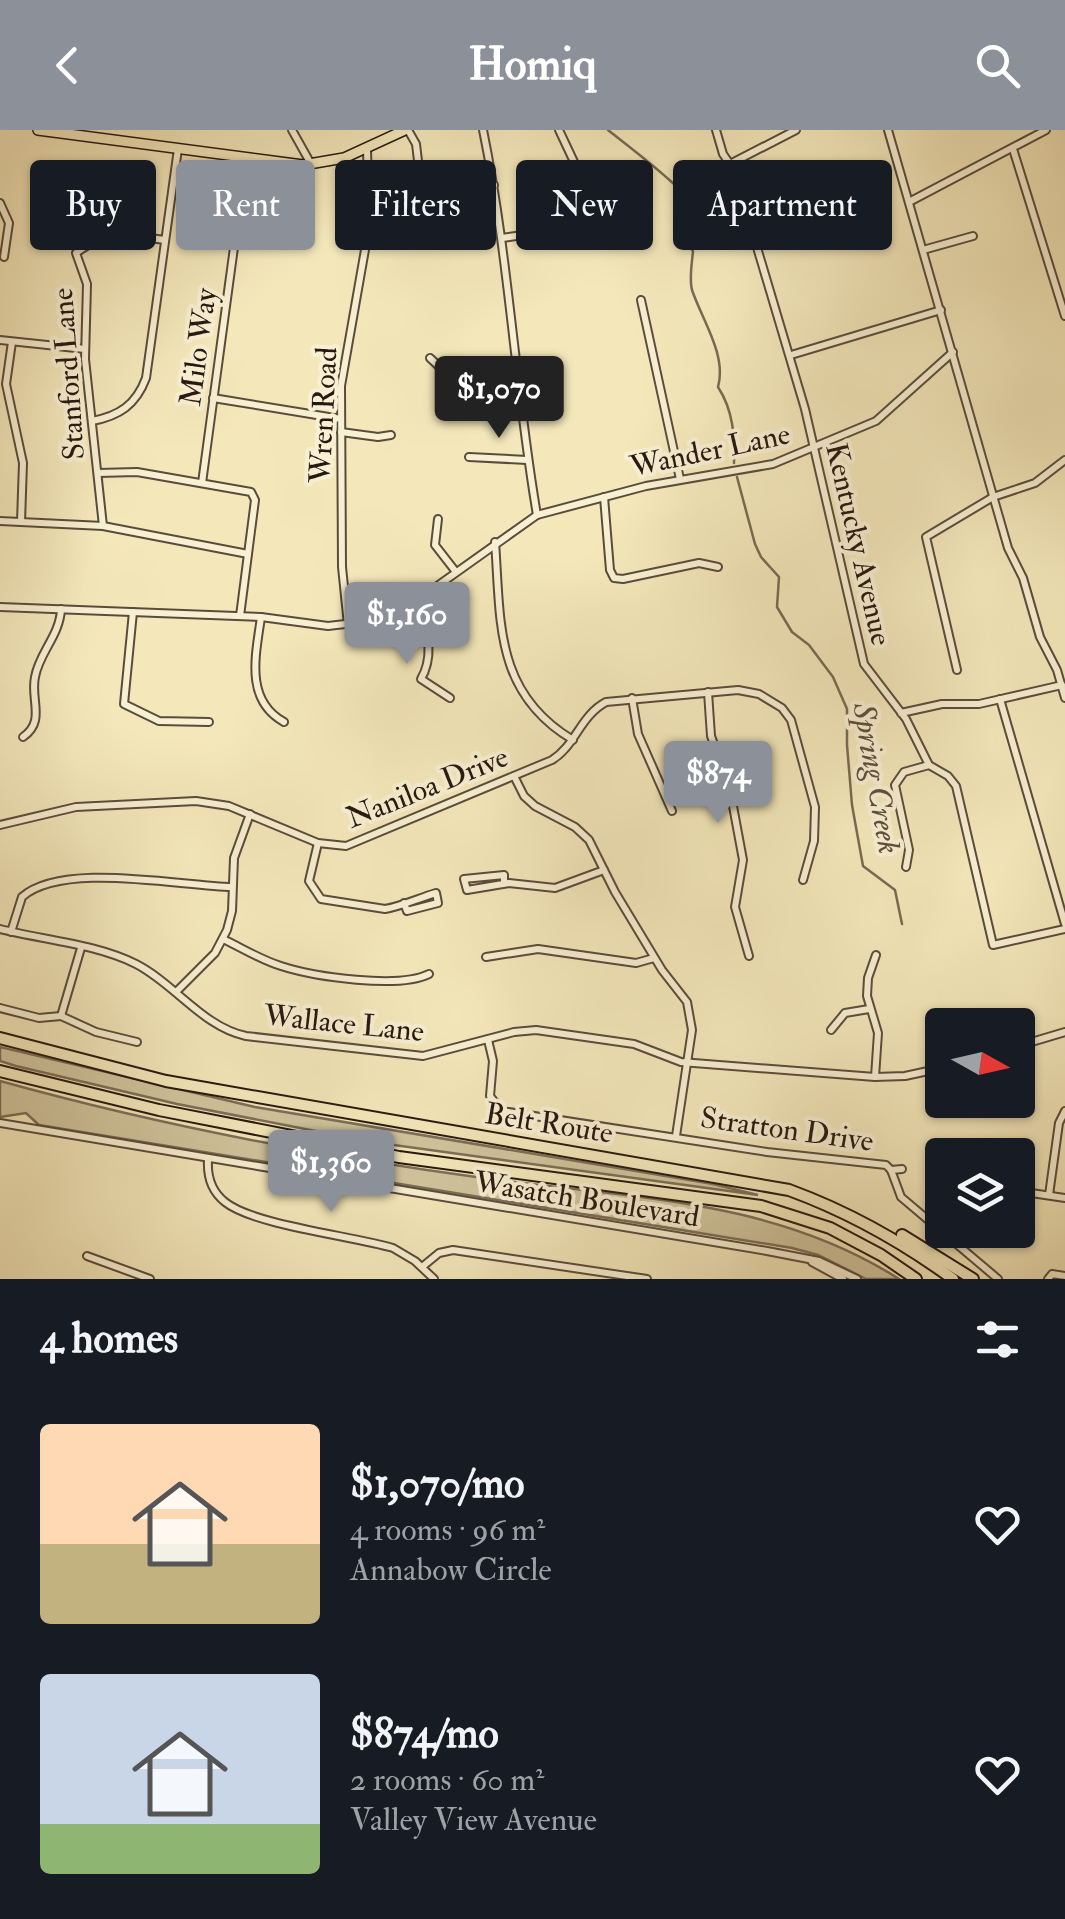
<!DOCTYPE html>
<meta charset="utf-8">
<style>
body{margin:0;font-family:"IM FELL Double Pica",serif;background:#20242c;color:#f1f3f6;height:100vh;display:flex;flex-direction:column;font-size:38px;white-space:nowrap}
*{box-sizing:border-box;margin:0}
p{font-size:32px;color:#9ea1a6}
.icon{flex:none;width:55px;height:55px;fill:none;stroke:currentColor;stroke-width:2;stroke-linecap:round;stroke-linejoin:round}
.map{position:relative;height:1149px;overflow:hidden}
.panel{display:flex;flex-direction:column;background:#171b24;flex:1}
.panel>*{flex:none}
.guide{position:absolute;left:30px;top:30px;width:1005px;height:90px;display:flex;gap:20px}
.needle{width:65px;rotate:98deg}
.fabs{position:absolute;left:925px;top:878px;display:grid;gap:20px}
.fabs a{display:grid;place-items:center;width:110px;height:110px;border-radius:10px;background:#171b24;box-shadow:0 2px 8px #0004;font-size:50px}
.price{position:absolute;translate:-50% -85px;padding:0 22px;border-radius:10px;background:#8c9099;color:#fff;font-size:32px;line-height:65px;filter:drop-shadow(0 2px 5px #0008)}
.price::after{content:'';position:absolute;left:50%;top:60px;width:30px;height:22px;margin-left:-15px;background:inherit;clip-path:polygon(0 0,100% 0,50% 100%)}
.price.selected{background:#222;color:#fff}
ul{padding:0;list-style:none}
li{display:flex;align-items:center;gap:30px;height:250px;padding:0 40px}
li span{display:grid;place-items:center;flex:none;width:280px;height:200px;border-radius:10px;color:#555}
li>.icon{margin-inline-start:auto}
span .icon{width:120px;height:120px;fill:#fffc;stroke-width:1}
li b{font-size:42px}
h2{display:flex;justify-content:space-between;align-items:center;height:120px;padding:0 40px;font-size:42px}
.pill{padding:0 35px;border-radius:10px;background:#171b24;box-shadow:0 2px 8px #0004;font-size:35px;line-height:90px}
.pill.selected{background:#8c9099;color:#fff}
header{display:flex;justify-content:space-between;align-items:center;height:130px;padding:0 40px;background:#8c9099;color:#fff;font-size:45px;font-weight:800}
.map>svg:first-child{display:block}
.green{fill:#d1c59e;stroke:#7c6e57;stroke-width:2.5}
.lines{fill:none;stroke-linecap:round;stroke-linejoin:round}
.stream{stroke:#786a54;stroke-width:2.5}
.minor-casing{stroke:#5a4c3b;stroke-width:10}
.major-casing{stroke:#271810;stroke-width:12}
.highway-casing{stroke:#271810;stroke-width:14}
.minor{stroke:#f8f0d3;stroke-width:6}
.major{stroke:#f4e8bb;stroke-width:9}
.highway{stroke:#f4e8bb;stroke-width:10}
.labels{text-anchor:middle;stroke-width:8;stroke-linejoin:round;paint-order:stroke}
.street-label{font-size:30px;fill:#271810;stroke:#f8f0d3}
.water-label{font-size:32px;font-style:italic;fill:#5d4f3d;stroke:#f8f0d3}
</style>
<header><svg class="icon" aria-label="back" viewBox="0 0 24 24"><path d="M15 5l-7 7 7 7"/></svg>Homiq<svg class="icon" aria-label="search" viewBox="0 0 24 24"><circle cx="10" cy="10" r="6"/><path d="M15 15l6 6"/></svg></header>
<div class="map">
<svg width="1065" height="1149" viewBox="0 0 1065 1149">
<rect width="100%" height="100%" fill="#f4e8bb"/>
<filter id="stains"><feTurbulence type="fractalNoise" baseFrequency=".002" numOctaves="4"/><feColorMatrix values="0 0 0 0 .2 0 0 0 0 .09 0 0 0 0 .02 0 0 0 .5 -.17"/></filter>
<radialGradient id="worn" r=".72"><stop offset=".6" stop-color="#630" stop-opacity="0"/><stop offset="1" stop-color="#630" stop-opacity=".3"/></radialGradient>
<g class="green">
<path d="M0,917L255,977L713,1054L758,1065L372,1012L177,974L16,936L0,931Z"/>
<path d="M0,951C158,995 320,1026 483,1048C626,1068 773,1068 899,1149H866L818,1125L792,1118L39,995L26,983L0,987Z"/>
</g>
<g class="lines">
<g class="stream">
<path d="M608,0C623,12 683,57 688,70C693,82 683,97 683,110L693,121C692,133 689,149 692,160C702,190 727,225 718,257C733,280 735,306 734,333"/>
<path d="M737,347L755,414L761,427L779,447L777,477L792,502L809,515L833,547L847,579V615L852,675L863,736L895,760L902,794"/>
</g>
<defs>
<g id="minor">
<path d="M292,0L311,34"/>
<path d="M408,0L416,14L421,56"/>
<path d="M483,0C509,127 515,257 537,385"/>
<path d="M559,0L575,34"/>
<path d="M716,0L723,24L734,40L805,279L864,534L906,589L929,635L948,646L956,656L993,815L1065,799"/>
<path d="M888,0L1008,418L1023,448L1040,507L1057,540L1065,568"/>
<path d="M1013,19L1065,186"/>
<path d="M730,34L796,0"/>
<path d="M428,61L494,55"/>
<path d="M909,72L1046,0"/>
<path d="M0,73L9,93L4,127"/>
<path d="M369,97H412L420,92L425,93L424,104H414L412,97"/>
<path d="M502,108L600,94"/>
<path d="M923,120L973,106"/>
<path d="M641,170L680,349"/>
<path d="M0,210L85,219"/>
<path d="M12,212L6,254L23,333L21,392"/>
<path d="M791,225L941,180"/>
<path d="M430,228L446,243L516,237"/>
<path d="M213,268L341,289"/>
<path d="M92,291C119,286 136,275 146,248L178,19"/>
<path d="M341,302L378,307L391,305"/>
<path d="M469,327L527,330"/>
<path d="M98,343L137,342L251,362L255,370L240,486"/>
<path d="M202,353L246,29"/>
<path d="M604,367L610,440L614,448L623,449L699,433L718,437"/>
<path d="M438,389L435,415L456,442"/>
<path d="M0,391L103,396L248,424"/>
<path d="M103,396L85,229L87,154L76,123C102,102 135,106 165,110"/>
<path d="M495,412C501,492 494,563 573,610"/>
<path d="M419,469C425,497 436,523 421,549L450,568"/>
<path d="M0,477L261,487L328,496L354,493L392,482L419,469L537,385L646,356L773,334L876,291L953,222"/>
<path d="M133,482L124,574L159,591L209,592"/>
<path d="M261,487C256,524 244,570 284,592"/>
<path d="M348,495L342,437L341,256L369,97L367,19"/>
<path d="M957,540L926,407L993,367L1035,353L1065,330"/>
<path d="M708,562L711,606L730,660L743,730L735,777L749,826"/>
<path d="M632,568L638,604L672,681"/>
<path d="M1000,569L1065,794"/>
<path d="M901,583L942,574H979L1062,555"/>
<path d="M23,607C46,591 30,570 35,547C39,523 60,505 61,479"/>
<path d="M514,646L524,666L535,676L575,697L589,710L615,762L662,840L687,872L692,900L676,1006"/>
<path d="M0,695L76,677L196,671L229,676L318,713L346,716L552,630C576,615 580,586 606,572L738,560L759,564L782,578L791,590L815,677L814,711L803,750"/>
<path d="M318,713L309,751L321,769L385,779C402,776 419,768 436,763L438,773L407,781L404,773"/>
<path d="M906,737L909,720L895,655L904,642L929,635"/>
<path d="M504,754V745L464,749L467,760L509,753L555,758L604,740"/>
<path d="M0,799C44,810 96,814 136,834C175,854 203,897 246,906L423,926L514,902L536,900L634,914L681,932L875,947L905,946L942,938"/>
<path d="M11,802L22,767C62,731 180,756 232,757"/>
<path d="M223,809C242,818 261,830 281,836C315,847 399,859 429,844"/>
<path d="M486,827L538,819L636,833L654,828"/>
<path d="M176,862L215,823L227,800L232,781L234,728L250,684"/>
<path d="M0,878L39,888L61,886"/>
<path d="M61,886L96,902L137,912"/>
<path d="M61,886L81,818"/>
<path d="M831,900L845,883L869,879"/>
<path d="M488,910L493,931L490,966L502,981L767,1022L886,1035L891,1040L901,1067L998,1149"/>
<path d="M1018,916L1065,902"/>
<path d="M875,947L878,903L867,866L868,848L876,825"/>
<path d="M0,993L767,1121L819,1131L857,1149"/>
<path d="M208,1030C207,1047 211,1061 225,1072C253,1095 353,1106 393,1118L415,1131L434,1149"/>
<path d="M891,1040L902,1039"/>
<path d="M1018,1061L1065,1068"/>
<path d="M1049,1065L1059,993L1065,981"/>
<path d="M87,1126L150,1149"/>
<path d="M812,1132L843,1149"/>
<path d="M422,1137L439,1123L453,1120L647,1149"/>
<path d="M1048,1149L1052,1144L1065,1146"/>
</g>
<path id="major" d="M38,0L303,35L344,28L405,0"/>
<g id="highway">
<path d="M0,908L166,951L789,1060C849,1082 901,1111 953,1149"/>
<path d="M0,941L159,980L399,1027L761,1076L830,1098L881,1125L916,1149"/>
<path d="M902,1105L973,1149"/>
</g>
</defs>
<use href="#minor" class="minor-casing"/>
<use href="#major" class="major-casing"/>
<use href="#highway" class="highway-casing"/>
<use href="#minor" class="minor"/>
<use href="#major" class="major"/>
<use href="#highway" class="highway"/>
</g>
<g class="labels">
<g class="street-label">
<text transform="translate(198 217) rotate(-82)" y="10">Milo Way</text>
<text transform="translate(68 244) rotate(-94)" y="10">Stanford Lane</text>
<text transform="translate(323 285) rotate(-87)" y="10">Wren Road</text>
<text transform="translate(710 320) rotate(-12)" y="10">Wander Lane</text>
<text transform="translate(859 414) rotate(77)" y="10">Kentucky Avenue</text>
<text transform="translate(427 657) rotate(-22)" y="10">Naniloa Drive</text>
<text transform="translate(344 893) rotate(6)" y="10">Wallace Lane</text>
<text transform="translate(549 993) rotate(9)" y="10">Belt Route</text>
<text transform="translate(787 999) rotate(8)" y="10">Stratton Drive</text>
<text transform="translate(587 1069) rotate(9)" y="10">Wasatch Boulevard</text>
</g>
<g class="water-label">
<text transform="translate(877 648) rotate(80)" y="11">Spring Creek</text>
</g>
</g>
<rect width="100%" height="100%" filter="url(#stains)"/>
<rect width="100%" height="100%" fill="url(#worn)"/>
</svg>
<div class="fabs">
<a><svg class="needle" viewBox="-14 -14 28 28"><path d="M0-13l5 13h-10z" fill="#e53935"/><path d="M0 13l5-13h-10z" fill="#9ea1a6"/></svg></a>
<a><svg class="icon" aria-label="layers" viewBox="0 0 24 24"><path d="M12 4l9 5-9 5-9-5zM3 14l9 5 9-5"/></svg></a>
</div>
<b class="price selected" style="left:499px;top:311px">$1,070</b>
<b class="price" style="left:407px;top:537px">$1,160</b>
<b class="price" style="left:718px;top:696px">$874</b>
<b class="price" style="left:331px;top:1085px">$1,360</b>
<div class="guide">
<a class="pill">Buy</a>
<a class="pill selected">Rent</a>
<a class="pill">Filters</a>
<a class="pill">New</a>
<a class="pill">Apartment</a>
</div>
</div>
<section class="panel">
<h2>4 homes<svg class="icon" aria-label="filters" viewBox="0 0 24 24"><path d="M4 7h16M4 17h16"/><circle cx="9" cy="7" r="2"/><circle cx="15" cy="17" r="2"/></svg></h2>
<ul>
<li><span style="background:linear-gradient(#ffd9b3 60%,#c2b280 0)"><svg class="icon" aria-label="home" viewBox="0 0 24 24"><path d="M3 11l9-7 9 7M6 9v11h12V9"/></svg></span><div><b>$1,070/mo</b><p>4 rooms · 96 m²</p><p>Annabow Circle</p></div><svg class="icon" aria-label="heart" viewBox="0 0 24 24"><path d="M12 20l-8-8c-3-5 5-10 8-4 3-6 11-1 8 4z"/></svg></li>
<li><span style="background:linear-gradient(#c9d6e8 75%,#8fb573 0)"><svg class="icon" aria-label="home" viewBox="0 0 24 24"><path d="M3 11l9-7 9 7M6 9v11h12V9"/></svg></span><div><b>$874/mo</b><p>2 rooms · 60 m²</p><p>Valley View Avenue</p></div><svg class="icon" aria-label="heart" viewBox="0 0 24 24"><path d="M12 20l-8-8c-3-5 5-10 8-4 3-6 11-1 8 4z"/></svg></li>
</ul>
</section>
